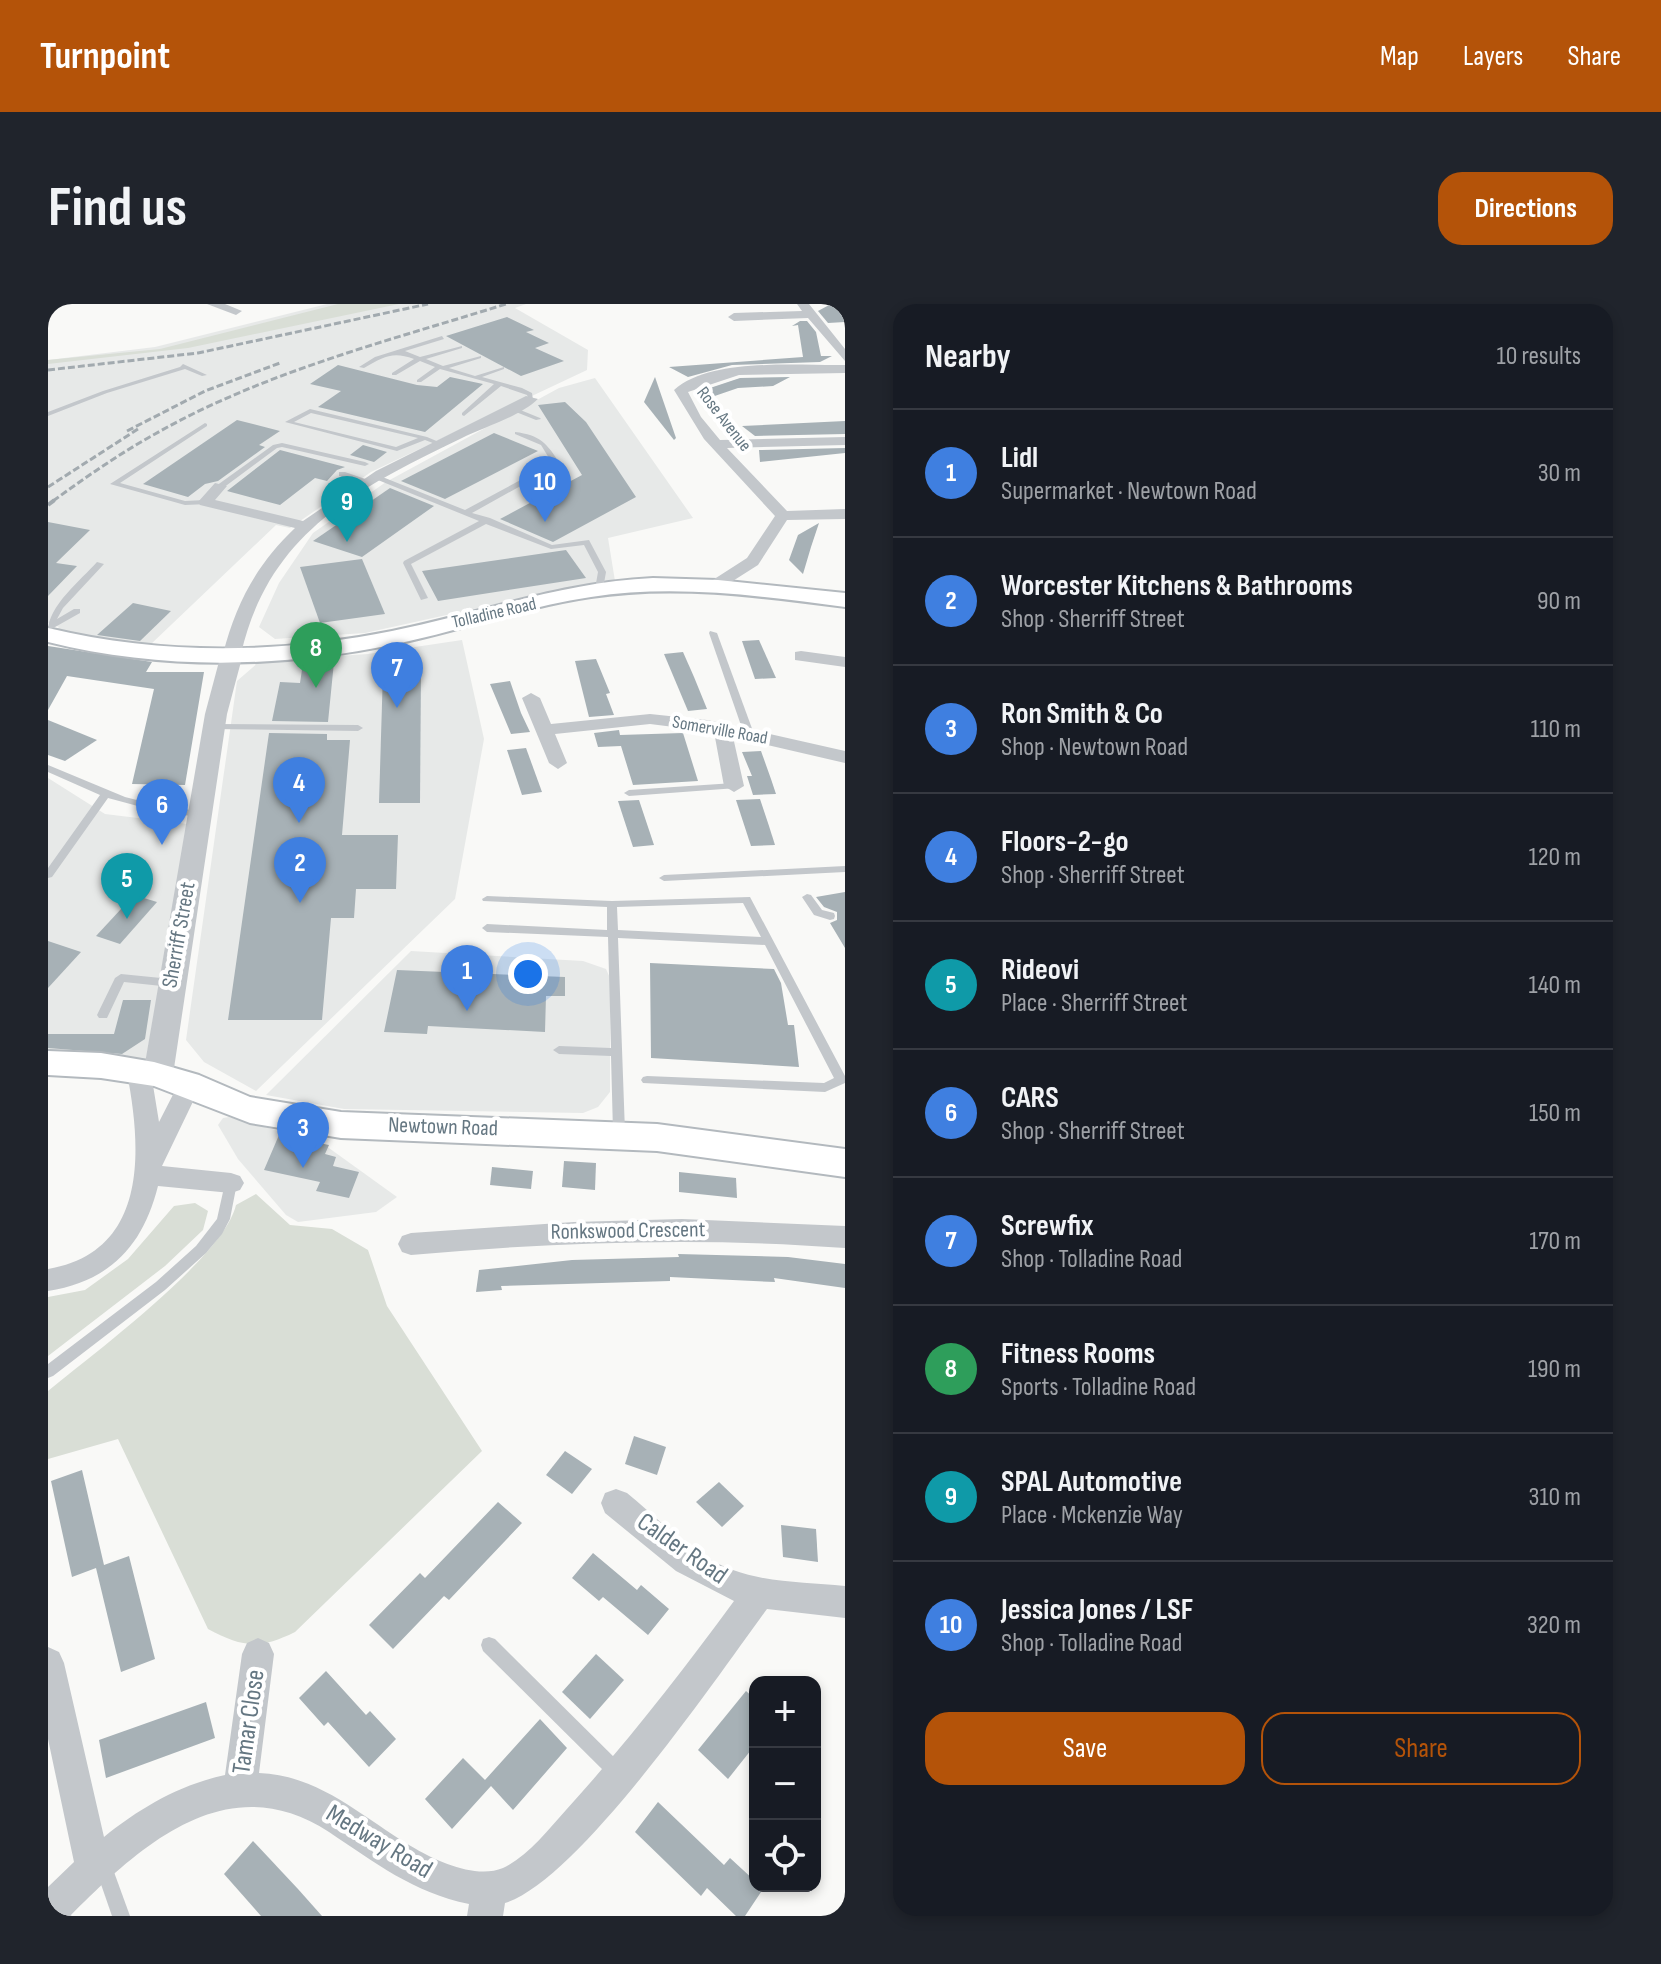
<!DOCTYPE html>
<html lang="en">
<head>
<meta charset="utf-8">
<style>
	body { margin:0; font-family:"Sofia Sans Condensed",sans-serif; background:#20242c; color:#f1f3f6 }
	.controls { position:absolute; right:24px; bottom:24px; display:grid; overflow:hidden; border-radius:16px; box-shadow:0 4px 12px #0003 }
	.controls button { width:72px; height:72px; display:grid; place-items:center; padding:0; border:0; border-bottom:2px solid #363941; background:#171b24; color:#f1f3f6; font:40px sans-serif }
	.you { position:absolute; left:480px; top:670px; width:28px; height:28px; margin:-20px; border:6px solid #fff; border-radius:50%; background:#1a73e8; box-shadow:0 0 0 12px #1a73e833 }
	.badge { display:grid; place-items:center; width:52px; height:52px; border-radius:50%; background:#b45309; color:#fff; font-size:26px; font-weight:700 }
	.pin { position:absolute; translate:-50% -66px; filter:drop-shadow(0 2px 4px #0008) }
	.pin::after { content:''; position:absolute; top:42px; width:28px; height:24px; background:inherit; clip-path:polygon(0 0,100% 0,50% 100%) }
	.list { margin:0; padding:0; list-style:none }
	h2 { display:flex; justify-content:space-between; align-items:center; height:104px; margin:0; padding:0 32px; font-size:34px }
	h2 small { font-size:26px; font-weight:400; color:#9ea1a6 }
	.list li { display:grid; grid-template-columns:52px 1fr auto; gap:24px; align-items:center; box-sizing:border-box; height:128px; padding:0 32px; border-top:2px solid #363941 }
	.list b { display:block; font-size:30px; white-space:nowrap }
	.list p { margin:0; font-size:26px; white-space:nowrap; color:#9ea1a6 }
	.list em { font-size:26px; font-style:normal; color:#9ea1a6 }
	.actions { display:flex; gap:16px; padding:24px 32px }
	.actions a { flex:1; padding:18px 0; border:2px solid #b45309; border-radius:24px; text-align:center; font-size:28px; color:#b45309 }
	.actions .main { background:#b45309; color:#fff }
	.icon { flex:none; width:44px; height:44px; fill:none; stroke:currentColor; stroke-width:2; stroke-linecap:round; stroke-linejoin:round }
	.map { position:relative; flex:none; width:797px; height:1612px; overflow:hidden; border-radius:24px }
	header { display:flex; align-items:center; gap:48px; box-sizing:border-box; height:112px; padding:0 40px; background:#b45309; color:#fff }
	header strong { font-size:38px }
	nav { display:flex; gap:44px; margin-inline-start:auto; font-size:28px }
	.intro { display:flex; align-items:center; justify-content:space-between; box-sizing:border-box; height:192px; padding:0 48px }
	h1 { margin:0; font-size:56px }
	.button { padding:20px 36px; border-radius:24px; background:#b45309; color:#fff; font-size:28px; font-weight:700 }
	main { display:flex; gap:48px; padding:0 48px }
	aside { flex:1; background:#171b24; border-radius:24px; box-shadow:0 4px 12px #0003 }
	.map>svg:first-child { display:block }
	.built { fill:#e7e9e8 }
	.green { fill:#d9ded6 }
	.building { fill:#a7b1b6 }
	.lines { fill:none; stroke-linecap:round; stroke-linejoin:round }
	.secondary-casing { stroke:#b3b9be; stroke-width:4 }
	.service { fill:#c3c7cb; fill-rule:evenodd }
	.minor { fill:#c3c7cb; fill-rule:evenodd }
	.tertiary { fill:#c3c7cb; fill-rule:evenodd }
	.secondary { fill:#fff; fill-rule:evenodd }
	.rail-far1 { stroke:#a2aaaf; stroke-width:3; stroke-dasharray:7 3; stroke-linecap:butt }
	.rail { stroke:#a2aaaf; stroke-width:4; stroke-dasharray:8 4; stroke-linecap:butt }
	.labels { text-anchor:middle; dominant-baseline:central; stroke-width:8; stroke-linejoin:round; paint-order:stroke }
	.far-street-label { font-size:18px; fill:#657782; stroke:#fff }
	.street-label { font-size:22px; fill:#657782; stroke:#fff }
	.near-street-label { font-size:26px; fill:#657782; stroke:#fff }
</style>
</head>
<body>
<header>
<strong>Turnpoint</strong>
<nav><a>Map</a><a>Layers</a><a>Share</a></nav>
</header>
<div class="intro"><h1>Find us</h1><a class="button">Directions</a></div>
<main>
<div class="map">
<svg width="797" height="1612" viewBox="0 0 797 1612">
	<rect width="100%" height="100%" fill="#f9f9f7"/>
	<g class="built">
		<path d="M279 0H478L467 4 540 46 539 66 323 168 242 224 228 221 102 341 8 326 11 323 0 319V56L107 43Z"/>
		<path d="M547 74 645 214 560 234 567 277 534 281 317 329 227 335 211 323 231 279 265 229 338 178 511 84Z"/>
		<path d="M414 336 436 435 407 595 208 787 156 758 138 736 189 377 212 357 320 350Z"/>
		<path d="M0 474 57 510 139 520 98 756 0 755Z"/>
		<path d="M363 647 535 657 558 665 562 674V788L550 803 535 809 296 805 218 791Z"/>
		<path d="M181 813 274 839 349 893 328 908 250 918 238 911 190 855 170 821 175 814Z"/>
	</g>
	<g class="green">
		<path d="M290 0H351L140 44 0 60V56L112 45Z"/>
		<path d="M208 890 242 921 284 925 320 946 339 1002 434 1147 247 1328C211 1346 194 1343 160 1325L70 1135 0 1155V1087C45 1050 176 953 188 901Z"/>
		<path d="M147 899 160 907 155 926 117 962 0 1052V993L37 986 80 955 126 902Z"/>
	</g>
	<g class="building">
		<path d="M783 0H797V18L780 19 770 7Z"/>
		<path d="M459 13 486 26 478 28 501 39 487 44 516 57 473 72 398 32Z"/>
		<path d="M752 17H759L768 28 773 52H784L772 58 684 61 640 73 621 63 755 53 750 21 744 22Z"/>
		<path d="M290 61 369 81 389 83 402 73 435 80 377 128 270 103 293 87 262 80Z"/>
		<path d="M607 73 628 134 626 136 596 98Z"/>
		<path d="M742 73 725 82 690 84 655 96 656 86 692 74Z"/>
		<path d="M517 98 538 118 588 193 505 238 452 215 534 171 490 101Z"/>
		<path d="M189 116 232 127 211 141 217 143 170 177 157 180 140 193 95 180Z"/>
		<path d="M797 117V130L707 132 694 122Z"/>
		<path d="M446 129 490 147 397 195 353 177Z"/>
		<path d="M315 141 339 148 326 158 302 151Z"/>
		<path d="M797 144V149L712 158 711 146Z"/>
		<path d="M232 146 297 163 289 166 279 177 267 174 232 201 179 187Z"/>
		<path d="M342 184 386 202 314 253 265 237Z"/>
		<path d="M0 218 42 226 8 259 29 262 0 292Z"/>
		<path d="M771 219 763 243 755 270 741 256 750 231Z"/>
		<path d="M518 246 538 274 390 297 374 267Z"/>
		<path d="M314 255 337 310 272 319 252 263Z"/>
		<path d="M85 299 123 307 92 337 49 331Z"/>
		<path d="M711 336 728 374 707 375 694 337Z"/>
		<path d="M0 342 104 358 98 368H156L137 481 84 480 106 385 19 372 0 406Z"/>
		<path d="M635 348 646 373 659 405 640 407 616 350Z"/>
		<path d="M548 355 562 389 558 390 566 411 541 413 527 357Z"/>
		<path d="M286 358 280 418 224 417 232 378 252 379 255 359Z"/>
		<path d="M335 367H373L372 499H331Z"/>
		<path d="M462 377 473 409 482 428 463 430 442 380Z"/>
		<path d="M0 416 49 436 17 457 0 451Z"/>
		<path d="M571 426 572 431 635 429 650 477 585 481 573 442 550 443 546 429Z"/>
		<path d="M221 429 279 430V436H302L294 531H350L348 585H308L306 614H283L274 716H180Z"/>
		<path d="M478 444 494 488 474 491 459 446Z"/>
		<path d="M713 447 723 475 728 490 705 491 699 472H704L694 448Z"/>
		<path d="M712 495 721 522 727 541 703 542 688 496Z"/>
		<path d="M591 496 606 541 585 543 570 497Z"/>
		<path d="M797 588V644L782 619 789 616V608L776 603 768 593Z"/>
		<path d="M86 591 109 598 72 640 48 632Z"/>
		<path d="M0 637 33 648 0 684Z"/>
		<path d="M602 659 726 665 733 679 740 721H746L751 763 603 754Z"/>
		<path d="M349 666 517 673V692H498L497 728 380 722 379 730 336 728Z"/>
		<path d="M75 696H103L97 735 74 750 0 744V730H66Z"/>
		<path d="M231 831 281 841 277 850 288 853 285 862 311 868 301 894 268 887 272 878 216 866Z"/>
		<path d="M516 857 548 859 547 886 514 883Z"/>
		<path d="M444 863 485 867 483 885 442 881Z"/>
		<path d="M631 868 688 874 689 894 631 888Z"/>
		<path d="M630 950 740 953 797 960V984L726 974 727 978 622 973V977L453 982 454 986 428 988 431 966 524 956 631 953Z"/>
		<path d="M586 1132 618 1143 609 1171 577 1160Z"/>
		<path d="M517 1147 544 1165 524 1190 498 1171Z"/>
		<path d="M34 1166 56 1261 81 1252 107 1355 73 1368 48 1264 24 1273 3 1177Z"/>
		<path d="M671 1178 696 1202 674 1223 648 1198Z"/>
		<path d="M450 1198 474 1219 401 1296 396 1292 345 1345 321 1321 372 1269 377 1274Z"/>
		<path d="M733 1221 768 1225 770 1258 735 1253Z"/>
		<path d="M545 1249 589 1286 593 1281 621 1305 600 1331 555 1293 551 1297 524 1274Z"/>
		<path d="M548 1350 576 1376 542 1415 514 1388Z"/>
		<path d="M278 1367 318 1411 322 1407 348 1435 321 1463 280 1418 276 1422 251 1394Z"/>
		<path d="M698 1387 707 1395V1441L680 1475 650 1446Z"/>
		<path d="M158 1398 167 1434 58 1474 51 1436Z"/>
		<path d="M492 1415 519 1444 465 1506 443 1482 404 1525 377 1495 415 1454 437 1476Z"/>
		<path d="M610 1498 676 1561 682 1554 707 1577V1582L715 1585 697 1612H688L659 1584 653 1592 587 1528Z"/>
		<path d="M205 1537 250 1585 274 1612H213L176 1570Z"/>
	</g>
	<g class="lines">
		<defs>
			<g id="secondary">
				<path d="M605 274 670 276 797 289V303C713 292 627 280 543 293 475 303 410 328 343 341 230 364 112 366 0 338V324C112 351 230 350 344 327 432 309 515 278 605 274Z"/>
				<path d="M0 747 53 749 106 758 151 771 202 793 293 808 609 820 797 845V873L609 847 293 834 202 819 106 782 53 774 0 771Z"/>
			</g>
		</defs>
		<use href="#secondary" class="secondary-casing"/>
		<g class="service">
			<path d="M394 32 396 35 357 47 372 53 414 42V44L378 55 395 62 433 52V54L401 64 427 72 456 63V65L434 73 474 84 484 89 485 96H481L479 91 453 82 416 112 414 111V109L446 80 392 65 373 78H369V76L387 63 372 57 348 71H344V69L366 55C344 47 336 53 316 64L311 63 327 53Z"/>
			<path d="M135 60 159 71 154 72 137 65 59 89 0 112V108L55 87 132 63Z"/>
			<path d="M465 103 492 114 493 115 488 116 463 106 462 105Z"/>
			<path d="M262 105 379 133 398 141 395 143 377 136 349 147 237 118ZM263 109 370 134 348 143 246 118Z"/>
			<path d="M157 119 159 120V122L72 179 137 197 157 196 161 198 160 200 137 201 62 180Z"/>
			<path d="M467 128C492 131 499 139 512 160L424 209 442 214 504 241 541 236 558 268 555 285 551 287 547 285 550 268 536 241 503 245 438 220 363 260 380 294 373 296 355 259 356 257 431 217 325 174 332 172 417 206 504 159 493 141 467 130Z"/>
			<path d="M234 139 317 158 321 160 317 162 234 143 229 144 175 184 168 182 225 141Z"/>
			<path d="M291 168H297L326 178 322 180 291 172Z"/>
			<path d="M49 258 56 260 15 304 9 315 26 305H32V309L0 327C0 302 33 276 49 258Z"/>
			<path d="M662 327 669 329 706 430 704 432H698L696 430 661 329Z"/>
			<path d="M166 420 310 421 315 424 310 427 163 425 161 423Z"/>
			<path d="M0 461 77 493 112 502 151 507 156 510 151 513 112 508 60 494 4 573 0 574V564L52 491 0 468Z"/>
			<path d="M686 479 689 480V484L581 492 576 489 581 486Z"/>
			<path d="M797 562V568L616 577 611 574 616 571Z"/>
			<path d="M759 590 763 591 774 606 786 609 787 612 786 615 782 616 766 611 754 593Z"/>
			<path d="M439 592 564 597 702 593 797 772V779L777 788 595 779 593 776 595 773 599 772 776 779 786 774 717 641 570 634 577 828 575 831H567L565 828 563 752 511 750 505 746 511 742 563 744 560 633 439 628 434 624 439 620 559 626V603L435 597 434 595ZM695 599 713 633 570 626 569 603Z"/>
			<path d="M73 670 123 675 129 679 123 683 76 678 59 714H51L49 711 67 674Z"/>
			<path d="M183 874 187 875 189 879 182 915 174 930 158 949 117 986 5 1072 0 1074V1060L108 978 148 942 169 915 177 879 179 875Z"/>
			<path d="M441 1333 447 1335 577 1464 580 1470 577 1476 571 1479 565 1476 435 1347 433 1341 435 1335Z"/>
			<path d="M56 1554 62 1557 82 1612H64L47 1563 50 1557Z"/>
		</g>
		<g class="minor">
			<path d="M159 0H177L194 7 188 11Z"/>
			<path d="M749 0H761L797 45V57L760 14 686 17 680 13 686 9 754 7Z"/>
			<path d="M797 61V69L691 71 640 88 653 113 672 136 797 133V141L679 144 739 207 797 205V215L739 216 710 261 669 287H657V281L699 254 727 212 656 135 626 86C663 53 750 62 797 61Z"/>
			<path d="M478 92 490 95C471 113 438 122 414 134 309 185 221 228 193 350L190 354H178L175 350C188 299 209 260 247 224L152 201 150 198 167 179 179 182 167 196 255 217 328 167Z"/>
			<path d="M753 347 797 353V363L747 356V348Z"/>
			<path d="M483 389 492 394 503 420 602 410 659 416 797 447V459L685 433 696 482 686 488 676 482 666 428 602 420 507 430 519 459 510 465 501 459 474 394Z"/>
			<path d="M91 760 99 763 103 769 111 818 133 775H149L153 781 114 862 183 869 192 872 196 879 192 886 183 889 110 882C95 942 62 977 0 987V965C100 948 94 847 79 769L83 763Z"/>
			<path d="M634 915 797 922V944C652 933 508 938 363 951L354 948 350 940 354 932 363 929 526 918Z"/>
			<path d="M568 1185 579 1189C611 1215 645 1252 685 1266 720 1279 760 1278 797 1282V1314L719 1305C670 1372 530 1577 457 1599L455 1612H419L421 1600C366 1589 326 1558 281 1528 179 1461 92 1542 22 1612H0V1583L26 1558 0 1435V1343L11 1348 16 1359 56 1533C92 1504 131 1481 177 1471L194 1350 199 1339 210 1334 221 1339 226 1350 211 1469C273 1471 317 1516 368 1545 390 1558 429 1575 455 1564 479 1553 500 1526 518 1506 578 1440 633 1369 686 1297L628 1267 557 1209 553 1199 557 1189Z"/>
		</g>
		<path class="tertiary" d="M184 344 195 350 179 410 125 771 120 779 110 782 100 779 95 771 157 410 173 350Z"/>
		<use href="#secondary" class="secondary"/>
		<g class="rail-far1">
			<path d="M0 66 150 49 380 0"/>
			<path d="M79 127 157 87 232 59"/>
			<path d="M0 183 90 125"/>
			<path d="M5 197C38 173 71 150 107 130 216 68 340 37 458 0"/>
		</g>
		<path class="rail" d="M0 201 8 195"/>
	</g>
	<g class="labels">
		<g class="far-street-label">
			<text transform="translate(676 115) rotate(52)">Rose Avenue</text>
			<text transform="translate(446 309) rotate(-13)">Tolladine Road</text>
			<text transform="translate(672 426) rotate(10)">Somerville Road</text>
		</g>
		<g class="street-label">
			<text transform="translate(131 631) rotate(-80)">Sherriff Street</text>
			<text transform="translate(395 823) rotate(2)">Newtown Road</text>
			<text transform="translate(580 927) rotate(-1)">Ronkswood Crescent</text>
		</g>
		<g class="near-street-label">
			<text transform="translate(634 1245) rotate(35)">Calder Road</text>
			<text transform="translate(201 1418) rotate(-82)">Tamar Close</text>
			<text transform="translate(331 1538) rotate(31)">Medway Road</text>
		</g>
	</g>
</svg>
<div class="controls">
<button>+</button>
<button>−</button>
<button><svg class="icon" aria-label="locate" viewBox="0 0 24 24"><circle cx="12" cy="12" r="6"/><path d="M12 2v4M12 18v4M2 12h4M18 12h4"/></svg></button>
</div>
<div class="you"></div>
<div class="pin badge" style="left:419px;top:707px;background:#3f7fe0">1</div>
<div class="pin badge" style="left:252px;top:599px;background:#3f7fe0">2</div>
<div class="pin badge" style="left:255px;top:864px;background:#3f7fe0">3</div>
<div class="pin badge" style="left:251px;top:519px;background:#3f7fe0">4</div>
<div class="pin badge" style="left:79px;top:615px;background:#0f9aa8">5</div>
<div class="pin badge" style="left:114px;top:541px;background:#3f7fe0">6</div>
<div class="pin badge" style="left:349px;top:404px;background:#3f7fe0">7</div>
<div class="pin badge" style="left:268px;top:384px;background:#2e9e5b">8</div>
<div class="pin badge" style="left:299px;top:238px;background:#0f9aa8">9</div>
<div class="pin badge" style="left:497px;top:218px;background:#3f7fe0">10</div>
</div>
<aside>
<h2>Nearby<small>10 results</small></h2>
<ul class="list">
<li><span class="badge" style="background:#3f7fe0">1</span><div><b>Lidl</b><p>Supermarket · Newtown Road</p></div><em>30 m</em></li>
<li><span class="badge" style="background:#3f7fe0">2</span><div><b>Worcester Kitchens &amp; Bathrooms</b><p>Shop · Sherriff Street</p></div><em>90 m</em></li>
<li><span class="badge" style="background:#3f7fe0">3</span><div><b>Ron Smith &amp; Co</b><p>Shop · Newtown Road</p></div><em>110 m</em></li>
<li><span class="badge" style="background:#3f7fe0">4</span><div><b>Floors-2-go</b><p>Shop · Sherriff Street</p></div><em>120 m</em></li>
<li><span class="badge" style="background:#0f9aa8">5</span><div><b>Rideovi</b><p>Place · Sherriff Street</p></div><em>140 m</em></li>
<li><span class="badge" style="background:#3f7fe0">6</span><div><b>CARS</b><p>Shop · Sherriff Street</p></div><em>150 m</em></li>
<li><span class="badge" style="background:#3f7fe0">7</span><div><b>Screwfix</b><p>Shop · Tolladine Road</p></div><em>170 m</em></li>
<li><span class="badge" style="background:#2e9e5b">8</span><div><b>Fitness Rooms</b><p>Sports · Tolladine Road</p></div><em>190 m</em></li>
<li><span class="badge" style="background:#0f9aa8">9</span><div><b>SPAL Automotive</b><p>Place · Mckenzie Way</p></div><em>310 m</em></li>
<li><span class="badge" style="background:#3f7fe0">10</span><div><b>Jessica Jones / LSF</b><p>Shop · Tolladine Road</p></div><em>320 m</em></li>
</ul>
<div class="actions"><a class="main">Save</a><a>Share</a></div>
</aside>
</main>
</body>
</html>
